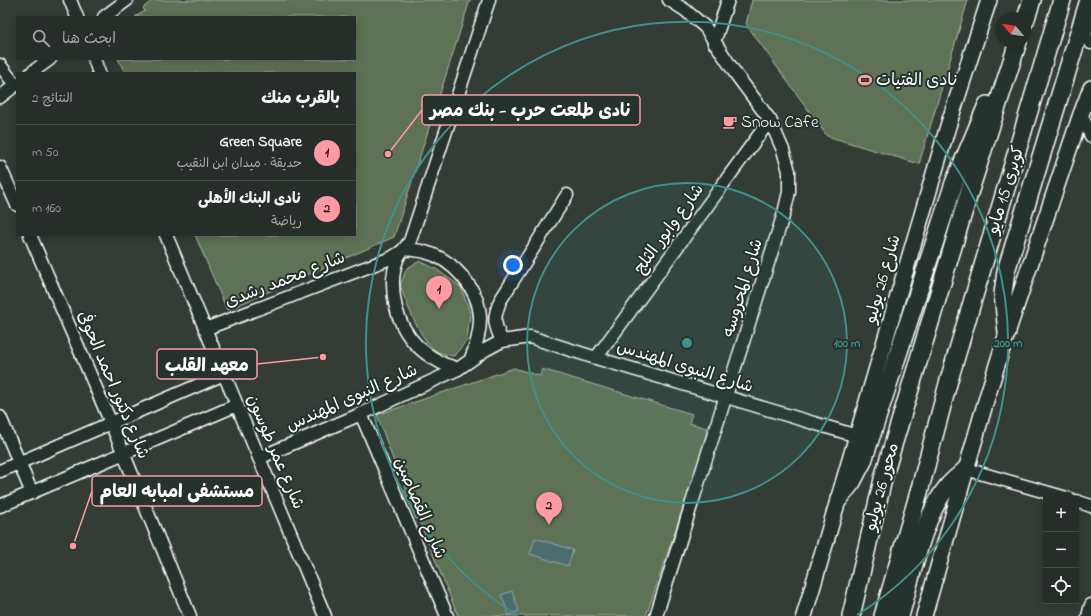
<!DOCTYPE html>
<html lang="ar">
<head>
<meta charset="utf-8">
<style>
	body { margin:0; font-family:"Indie Flower","Playpen Sans Arabic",sans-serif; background:#2f3530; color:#f1f3f6; direction:rtl }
	.controls { position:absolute; right:12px; bottom:12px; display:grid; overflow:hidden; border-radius:0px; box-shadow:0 2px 10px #0003 }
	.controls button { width:36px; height:36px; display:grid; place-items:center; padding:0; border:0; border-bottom:1px solid #434945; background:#272d28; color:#f1f3f6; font:20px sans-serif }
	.compass { position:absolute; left:995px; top:12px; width:36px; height:36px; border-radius:50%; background:#272d28; box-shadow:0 2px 10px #0003; rotate:299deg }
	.you { position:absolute; left:513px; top:265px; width:14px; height:14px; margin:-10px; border:3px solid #fff; border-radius:50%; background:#1a73e8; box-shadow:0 0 0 6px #1a73e833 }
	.badge { display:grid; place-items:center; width:26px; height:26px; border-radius:50%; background:#ff9aa2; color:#111; font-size:13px; font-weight:700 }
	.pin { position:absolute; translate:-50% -33px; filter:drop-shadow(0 1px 2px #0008) }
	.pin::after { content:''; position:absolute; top:21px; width:14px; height:12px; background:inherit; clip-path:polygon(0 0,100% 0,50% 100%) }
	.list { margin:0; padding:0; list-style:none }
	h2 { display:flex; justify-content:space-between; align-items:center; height:52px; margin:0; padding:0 16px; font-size:17px }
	h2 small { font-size:13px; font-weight:400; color:#a4a8a8 }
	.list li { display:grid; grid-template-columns:26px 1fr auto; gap:12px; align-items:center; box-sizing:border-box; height:56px; padding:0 16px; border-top:1px solid #434945 }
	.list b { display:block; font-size:15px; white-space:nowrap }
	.list p { margin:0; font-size:13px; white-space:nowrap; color:#a4a8a8 }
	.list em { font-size:13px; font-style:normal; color:#a4a8a8 }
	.icon { flex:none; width:22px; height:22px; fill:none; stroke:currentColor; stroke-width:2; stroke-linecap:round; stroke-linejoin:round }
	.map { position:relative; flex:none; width:1091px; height:616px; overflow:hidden; direction:ltr }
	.search { position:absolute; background:#272d28; box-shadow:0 2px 10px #0003; left:16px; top:16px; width:340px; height:44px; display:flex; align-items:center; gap:10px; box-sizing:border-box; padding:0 14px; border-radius:0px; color:#a4a8a8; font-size:15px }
	.panel { position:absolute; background:#272d28; box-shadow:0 2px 10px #0003; left:16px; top:72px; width:340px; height:164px; border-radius:0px; direction:rtl }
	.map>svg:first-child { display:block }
	.green { fill:#5f7255; stroke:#afb8aa }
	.water { fill:#4b6d72; stroke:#93a7aa }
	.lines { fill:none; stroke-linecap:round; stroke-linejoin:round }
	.minor-casing { stroke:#fff; stroke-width:15 }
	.major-casing { stroke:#fff; stroke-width:18 }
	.highway-casing { stroke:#fff; stroke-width:20 }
	.minor { stroke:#26332d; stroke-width:12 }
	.major { stroke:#26332d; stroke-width:15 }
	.highway { stroke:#26332d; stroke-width:17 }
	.ring { fill:none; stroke:#3f918b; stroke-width:2 }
	.labels { text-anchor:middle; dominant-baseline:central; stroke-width:4; stroke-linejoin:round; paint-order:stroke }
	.poi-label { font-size:17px; fill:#fff; stroke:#26332d; text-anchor:start }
	.street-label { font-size:17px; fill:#fff; stroke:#26332d }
	.centre { fill:#3f918b; stroke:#26332d; stroke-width:2 }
	.ring-label { font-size:12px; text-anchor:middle; font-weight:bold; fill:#3f918b; stroke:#26332d; stroke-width:4; stroke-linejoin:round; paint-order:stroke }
	.leader { fill:none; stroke:#ff9aa2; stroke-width:1.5 }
	.callout-dot { fill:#ff9aa2; stroke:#26332d; stroke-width:1.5 }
	.callout { fill:#26332d; stroke:#ff9aa2; stroke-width:1.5 }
	.callout-label { font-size:18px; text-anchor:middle; font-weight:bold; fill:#fff }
</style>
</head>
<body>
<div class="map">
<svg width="1091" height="616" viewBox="0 0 1091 616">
	<rect width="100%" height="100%" fill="#343c36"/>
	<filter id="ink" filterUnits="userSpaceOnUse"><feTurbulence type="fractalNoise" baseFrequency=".025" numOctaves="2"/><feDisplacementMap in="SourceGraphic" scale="8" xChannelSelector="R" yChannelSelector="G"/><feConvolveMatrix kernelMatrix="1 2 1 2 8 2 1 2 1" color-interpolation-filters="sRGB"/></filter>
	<g filter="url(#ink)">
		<g class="green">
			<path d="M153 0H470L394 237 227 310 195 235H355V73H125L118 59H355V17H135L145 11 143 8Z"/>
			<path d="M752 0H968L919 164 827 136 746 24Z"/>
			<path d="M420 261 436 269 461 287 470 313 467 340 454 356C449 355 443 354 438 352 421 343 406 303 400 285L407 268Z"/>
			<path d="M514 368 540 376 542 369 692 414 689 423 710 429 646 616H458L418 518 416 519 404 490 406 488 401 476H399L377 415Z"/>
		</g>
		<g class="water">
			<path d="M535 538 573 550 568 566 530 554Z"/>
			<path d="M512 591 519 611 509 615 501 595Z"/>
		</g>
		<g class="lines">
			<defs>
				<g id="minor">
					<path d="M70 0 77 17"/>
					<path d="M104 17 127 0"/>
					<path d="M1088 24 1085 36 1091 43"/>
					<path d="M714 43 728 0"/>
					<path d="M94 59 99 73"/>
					<path d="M0 65 15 85"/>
					<path d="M31 73 50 59"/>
					<path d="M0 97 17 84"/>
					<path d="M1081 114 1091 136"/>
					<path d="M0 167 17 205"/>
					<path d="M30 235 111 423 190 616"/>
					<path d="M166 235 325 616"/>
					<path d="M404 249 410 241 489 0"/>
					<path d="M205 329 391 258 399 253"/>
					<path d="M502 341C494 324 493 319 500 301L567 195"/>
					<path d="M596 358 770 120"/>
					<path d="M470 361C476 347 480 335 480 319 480 290 453 259 425 252 419 250 411 250 404 249 396 256 394 269 393 279 392 314 406 344 438 361 444 365 451 366 458 369L485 350 502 341 530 337 596 358 857 436"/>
					<path d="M361 414 447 616"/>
					<path d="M0 417 32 493"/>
					<path d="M259 458 361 414 458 369"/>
					<path d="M966 469 1070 499"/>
					<path d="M0 471 224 374"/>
					<path d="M1076 501 1091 506"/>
					<path d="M0 506 237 405"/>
					<path d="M656 616 784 213 789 192V171L783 150 770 120 735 73 705 27 685 10 669 0"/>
					<path d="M1088 616 1091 605"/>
				</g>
				<g id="major">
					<path d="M804 616 948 126 989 0"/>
					<path d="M924 616 987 397 1007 333 1081 114 1091 88"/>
				</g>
				<g id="highway">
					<path d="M1025 21 1032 0"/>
					<path d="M1007 333 1003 294 1006 271 1089 0"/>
					<path d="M839 499 852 482 863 461 954 183 987 105"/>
					<path d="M851 616 884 475 970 190 1018 42"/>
					<path d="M883 616 919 492 949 380 1062 0"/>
					<path d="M900 616C911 578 923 516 948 486 953 480 960 475 966 469"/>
				</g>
			</defs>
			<use href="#minor" class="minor-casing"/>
			<use href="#major" class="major-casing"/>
			<use href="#highway" class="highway-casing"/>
			<use href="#minor" class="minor"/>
			<use href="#major" class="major"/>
			<use href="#highway" class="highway"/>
		</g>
	</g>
	<circle cx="687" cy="343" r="160" fill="#3f918b" fill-opacity=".12"/>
	<g class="ring">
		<circle cx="687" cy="343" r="160"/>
		<path d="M517 615A321 321 0 1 1 857 615"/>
	</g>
	<defs>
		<symbol id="stadium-bare" viewBox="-9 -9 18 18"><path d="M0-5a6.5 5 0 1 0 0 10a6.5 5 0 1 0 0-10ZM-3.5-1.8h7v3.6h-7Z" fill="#ff9aa2" stroke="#26332d" stroke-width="2.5" paint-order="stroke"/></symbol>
		<symbol id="cafe-bare" viewBox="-9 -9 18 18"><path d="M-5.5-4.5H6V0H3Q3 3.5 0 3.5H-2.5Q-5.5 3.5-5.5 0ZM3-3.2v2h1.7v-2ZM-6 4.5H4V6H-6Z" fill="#ff9aa2" stroke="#26332d" stroke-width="2.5" paint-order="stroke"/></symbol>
	</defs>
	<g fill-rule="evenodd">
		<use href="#stadium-bare" x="855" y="70" width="20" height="20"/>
		<use href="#cafe-bare" x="720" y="112" width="20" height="20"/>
	</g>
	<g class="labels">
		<g class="poi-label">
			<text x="876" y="80">نادى الفتيات</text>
			<text x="741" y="122">Snow Cafe</text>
		</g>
		<g class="street-label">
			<text transform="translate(1006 190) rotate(-73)">كوبرى 15 مايو</text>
			<text transform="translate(669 229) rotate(-54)">شارع وابور الثلج</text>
			<text transform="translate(883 279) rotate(-74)">شارع 26 يوليو</text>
			<text transform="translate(285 280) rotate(-21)">شارع محمد رشدى</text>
			<text transform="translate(743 288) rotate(-73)">شارع المحروسه</text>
			<text transform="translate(685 367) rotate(17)">شارع النبوى المهندس</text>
			<text transform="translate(113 385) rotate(67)">شارع دكتور احمد الحوفى</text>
			<text transform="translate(352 398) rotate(-24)">شارع النبوى المهندس</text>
			<text transform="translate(275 452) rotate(67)">شارع عمر طوسون</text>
			<text transform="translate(882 487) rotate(-75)">محور 26 يوليو</text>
			<text transform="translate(420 508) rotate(67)">شارع القصاصين</text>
		</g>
	</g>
	<circle cx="687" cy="343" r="6" class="centre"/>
	<g class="ring-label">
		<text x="847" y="347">100 m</text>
		<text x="1008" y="347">200 m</text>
	</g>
	<path class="leader" d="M388 154L422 110M323 357L257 364M73 546L92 491"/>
	<g class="callout-dot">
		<circle cx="388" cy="154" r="4"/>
		<circle cx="323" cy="357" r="4"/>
		<circle cx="73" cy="546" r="4"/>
	</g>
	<g class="callout">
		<rect x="422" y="95" width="218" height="30" rx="4"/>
		<rect x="157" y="349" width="100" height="30" rx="4"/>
		<rect x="92" y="476" width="170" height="30" rx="4"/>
	</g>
	<g class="callout-label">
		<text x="531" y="116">نادى طلعت حرب - بنك مصر</text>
		<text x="207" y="371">معهد القلب</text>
		<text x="177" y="497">مستشفى امبابه العام</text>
	</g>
</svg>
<div class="controls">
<button>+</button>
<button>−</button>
<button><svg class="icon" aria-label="locate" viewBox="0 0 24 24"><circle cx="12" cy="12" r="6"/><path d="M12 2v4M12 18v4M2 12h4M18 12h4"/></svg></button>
</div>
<svg class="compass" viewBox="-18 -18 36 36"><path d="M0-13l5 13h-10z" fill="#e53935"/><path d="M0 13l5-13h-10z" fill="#a4a8a8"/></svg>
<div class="you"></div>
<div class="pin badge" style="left:439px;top:309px">1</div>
<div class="pin badge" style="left:549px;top:525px">2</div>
<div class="search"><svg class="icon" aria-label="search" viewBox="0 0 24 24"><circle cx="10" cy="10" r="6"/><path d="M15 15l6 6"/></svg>ابحث هنا</div>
<section class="panel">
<h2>بالقرب منك<small>النتائج: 2</small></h2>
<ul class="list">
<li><span class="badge">1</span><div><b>Green Square</b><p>حديقة · ميدان ابن النقيب</p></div><em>50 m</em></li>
<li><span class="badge">2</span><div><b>نادى البنك الأهلى</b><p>رياضة</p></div><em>160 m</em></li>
</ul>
</section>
</div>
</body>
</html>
